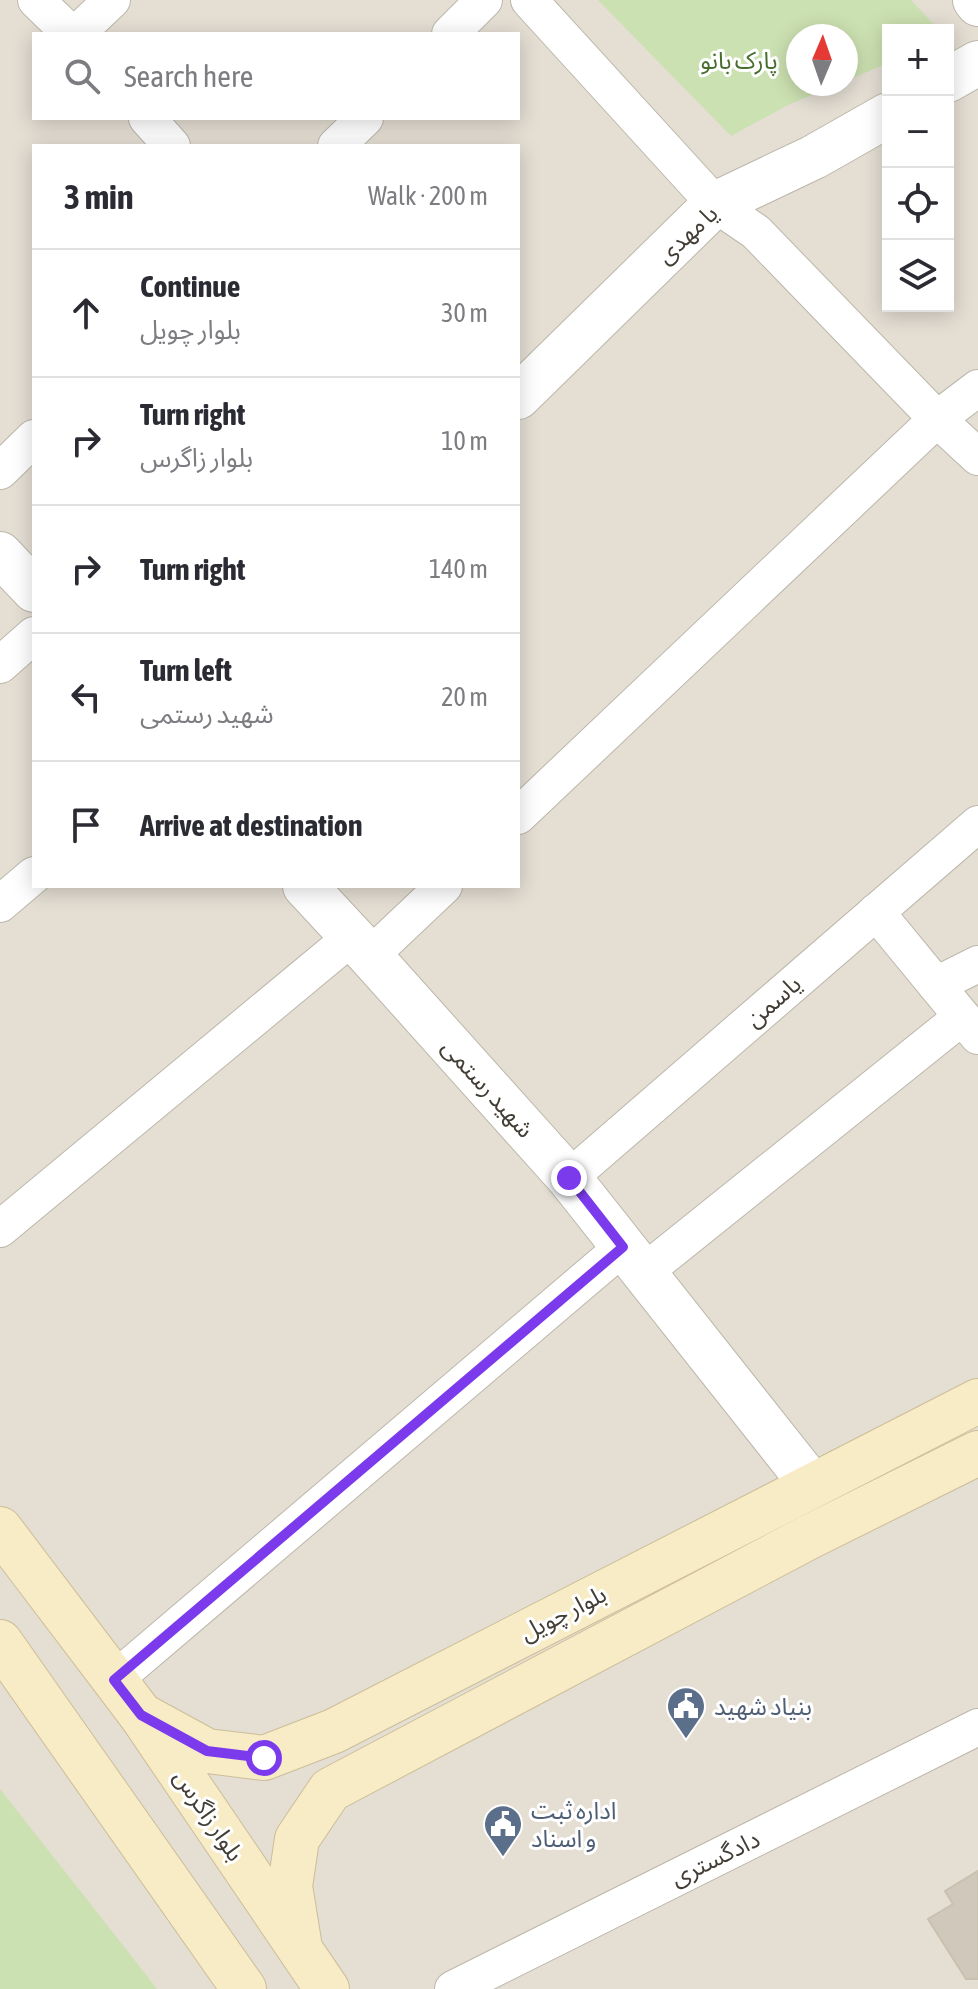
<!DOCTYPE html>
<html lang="en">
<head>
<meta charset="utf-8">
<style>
	body { margin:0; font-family:"Asap Condensed","Noto Sans Arabic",sans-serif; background:#f7f7f7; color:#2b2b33 }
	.controls { position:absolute; right:24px; top:24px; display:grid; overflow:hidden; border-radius:0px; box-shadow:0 4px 20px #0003 }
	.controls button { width:72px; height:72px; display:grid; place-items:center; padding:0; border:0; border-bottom:2px solid #e1e1e2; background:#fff; color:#2b2b33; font:40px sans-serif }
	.compass { position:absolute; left:786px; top:24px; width:72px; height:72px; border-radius:50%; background:#fff; box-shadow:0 4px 20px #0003; rotate:2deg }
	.stop { position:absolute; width:24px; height:24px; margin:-18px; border:6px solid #7c3aed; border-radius:50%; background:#fff }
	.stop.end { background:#7c3aed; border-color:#fff; box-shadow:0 2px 8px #0008 }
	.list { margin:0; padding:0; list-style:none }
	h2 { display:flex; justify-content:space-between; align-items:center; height:104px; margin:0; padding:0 32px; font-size:34px }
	h2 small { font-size:26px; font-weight:400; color:#7c7c81 }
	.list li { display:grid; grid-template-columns:52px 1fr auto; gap:24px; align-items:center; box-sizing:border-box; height:128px; padding:0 32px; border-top:2px solid #e1e1e2 }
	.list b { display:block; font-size:30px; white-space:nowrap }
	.list p { margin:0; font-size:26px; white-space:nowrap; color:#7c7c81 }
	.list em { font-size:26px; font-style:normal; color:#7c7c81 }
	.icon { flex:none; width:44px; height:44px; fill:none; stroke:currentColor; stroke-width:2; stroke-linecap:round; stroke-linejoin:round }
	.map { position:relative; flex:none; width:978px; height:1989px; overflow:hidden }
	.search { position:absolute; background:#fff; box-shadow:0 4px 20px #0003; left:32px; top:32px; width:488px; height:88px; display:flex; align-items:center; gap:20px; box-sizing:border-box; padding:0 28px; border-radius:0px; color:#7c7c81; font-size:30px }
	.panel { position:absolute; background:#fff; box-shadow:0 4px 20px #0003; left:32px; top:144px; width:488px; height:744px; border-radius:0px }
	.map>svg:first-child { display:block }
	.residential { fill:#e4ded3; fill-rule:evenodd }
	.green { fill:#cce1b1 }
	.building { fill:#d0c8bb; stroke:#cac0af; stroke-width:2 }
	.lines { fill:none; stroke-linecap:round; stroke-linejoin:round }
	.minor-casing { stroke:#bdb7ab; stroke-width:38 }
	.tertiary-casing { stroke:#bdb7ab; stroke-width:46 }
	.secondary-casing { stroke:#ccbe98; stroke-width:46 }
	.minor { stroke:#fff; stroke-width:36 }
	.tertiary { stroke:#fff; stroke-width:44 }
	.secondary { stroke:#f8ecc6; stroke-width:44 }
	.route { stroke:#7c3aed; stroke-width:10 }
	.labels { text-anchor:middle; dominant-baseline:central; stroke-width:6; stroke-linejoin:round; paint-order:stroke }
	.park-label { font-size:24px; fill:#476d2f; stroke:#fff }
	.street-label { font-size:24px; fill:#423d35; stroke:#fff }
	.service-label { font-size:24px; fill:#4e5e75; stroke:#fff; text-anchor:start }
</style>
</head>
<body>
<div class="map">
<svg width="978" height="1989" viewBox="0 0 978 1989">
	<rect width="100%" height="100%" fill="#f0ede5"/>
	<path class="residential" d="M0 0H978V1989H0ZM888 30H948V306H888ZM34 34H518V118H34ZM798 36H846V84H798ZM34 146H518V886H34Z"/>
	<g class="green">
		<path d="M598 0H911L939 30H888V63L846 81V36H798V84H838L788 105 731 136Z"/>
		<path d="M0 1789 147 1976 157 1989H0Z"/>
	</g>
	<path class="building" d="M978 1871V1979H966L928 1919 953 1904 945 1891Z"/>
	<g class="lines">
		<defs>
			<g id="minor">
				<path d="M36 0 71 34"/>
				<path d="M529 0 715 204 756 232 937 419 978 457"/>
				<path d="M76 34 112 0"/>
				<path d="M450 34 484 0"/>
				<path d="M147 118 172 146"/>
				<path d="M336 146 365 118"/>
				<path d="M0 471 34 438"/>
				<path d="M0 665 34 635"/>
				<path d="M518 816 937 419 978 388"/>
				<path d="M0 904 34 875"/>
				<path d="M876 912 978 1036"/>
				<path d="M370 956 444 886"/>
				<path d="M936 985 978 964"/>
				<path d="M569 1178 978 824"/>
				<path d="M0 1229 352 937"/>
				<path d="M643 1273 962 1017"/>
				<path d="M114 1680 623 1247"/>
				<path d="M453 1989 978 1727"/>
			</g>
			<g id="tertiary">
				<path d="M975 0 978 4"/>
				<path d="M948 80 978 63"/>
				<path d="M518 397 715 204 814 157 888 115"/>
				<path d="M0 554 34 590"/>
				<path d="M305 886 370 956 569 1178 812 1485"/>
			</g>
			<g id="secondary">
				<path d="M0 1529 141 1715 327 1989"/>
				<path d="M0 1642 244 1989"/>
				<path d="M141 1715 207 1751 264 1758 334 1731 978 1401"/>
				<path d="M300 1948 290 1886 297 1839 330 1790 809 1537 978 1453"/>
			</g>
		</defs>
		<use href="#minor" class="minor-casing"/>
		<use href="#tertiary" class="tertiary-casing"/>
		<use href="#secondary" class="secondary-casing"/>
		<use href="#minor" class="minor"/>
		<use href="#tertiary" class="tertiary"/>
		<use href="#secondary" class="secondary"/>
	</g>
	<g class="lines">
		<path class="route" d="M264 1758 207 1751 141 1715 114 1680 623 1247 569 1178"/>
	</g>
	<defs>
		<symbol id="civic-pin" viewBox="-11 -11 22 30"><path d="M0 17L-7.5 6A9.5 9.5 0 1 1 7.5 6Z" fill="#5c6f8a" stroke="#fff"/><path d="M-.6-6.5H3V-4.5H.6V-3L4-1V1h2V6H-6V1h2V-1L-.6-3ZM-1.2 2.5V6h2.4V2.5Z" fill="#fff"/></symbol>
	</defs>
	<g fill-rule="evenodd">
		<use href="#civic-pin" x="664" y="1684" width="44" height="60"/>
		<use href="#civic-pin" x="481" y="1802" width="44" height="60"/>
	</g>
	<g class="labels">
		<g class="park-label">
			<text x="739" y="60">پارک بانو</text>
		</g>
		<g class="street-label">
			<text transform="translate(687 234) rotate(-43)">یا مهدی</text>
			<text transform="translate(773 1001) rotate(-41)">یاسمن</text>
			<text transform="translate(488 1088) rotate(48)">شهید رستمی</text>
			<text transform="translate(563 1613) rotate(-27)">بلوار چویل</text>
			<text transform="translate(209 1815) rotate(56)">بلوار زاگرس</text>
			<text transform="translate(715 1858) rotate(-26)">دادگستری</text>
		</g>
		<g class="service-label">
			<text x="714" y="1706">بنیاد شهید</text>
			<text x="531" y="1810">اداره ثبت<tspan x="531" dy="28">و اسناد</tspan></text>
		</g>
	</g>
</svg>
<div class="controls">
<button>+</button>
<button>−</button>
<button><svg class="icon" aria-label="locate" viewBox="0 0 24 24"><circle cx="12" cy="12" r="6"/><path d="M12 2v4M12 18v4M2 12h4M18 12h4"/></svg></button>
<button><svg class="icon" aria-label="layers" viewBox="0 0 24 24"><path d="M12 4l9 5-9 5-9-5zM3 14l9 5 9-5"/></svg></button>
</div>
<svg class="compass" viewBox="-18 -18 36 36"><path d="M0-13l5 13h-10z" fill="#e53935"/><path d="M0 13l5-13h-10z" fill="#7c7c81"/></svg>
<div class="stop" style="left:264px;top:1758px"></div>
<div class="stop end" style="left:569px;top:1178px"></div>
<div class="search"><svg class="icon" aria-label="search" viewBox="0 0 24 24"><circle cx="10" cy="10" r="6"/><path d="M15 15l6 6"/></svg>Search here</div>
<section class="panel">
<h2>3 min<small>Walk · 200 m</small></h2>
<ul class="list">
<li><svg class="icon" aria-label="ahead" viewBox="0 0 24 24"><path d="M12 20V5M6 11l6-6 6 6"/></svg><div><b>Continue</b><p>بلوار چویل</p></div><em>30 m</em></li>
<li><svg class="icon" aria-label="right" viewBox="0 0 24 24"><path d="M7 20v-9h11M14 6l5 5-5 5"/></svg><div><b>Turn right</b><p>بلوار زاگرس</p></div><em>10 m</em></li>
<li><svg class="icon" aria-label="right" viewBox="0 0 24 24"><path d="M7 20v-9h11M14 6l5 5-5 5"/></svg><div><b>Turn right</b></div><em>140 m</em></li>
<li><svg class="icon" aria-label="left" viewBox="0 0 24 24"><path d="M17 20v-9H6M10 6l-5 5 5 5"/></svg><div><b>Turn left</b><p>شهید رستمی</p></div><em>20 m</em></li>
<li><svg class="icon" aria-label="arrive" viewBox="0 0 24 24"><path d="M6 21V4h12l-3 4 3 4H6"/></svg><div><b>Arrive at destination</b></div></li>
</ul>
</section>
</div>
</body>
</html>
